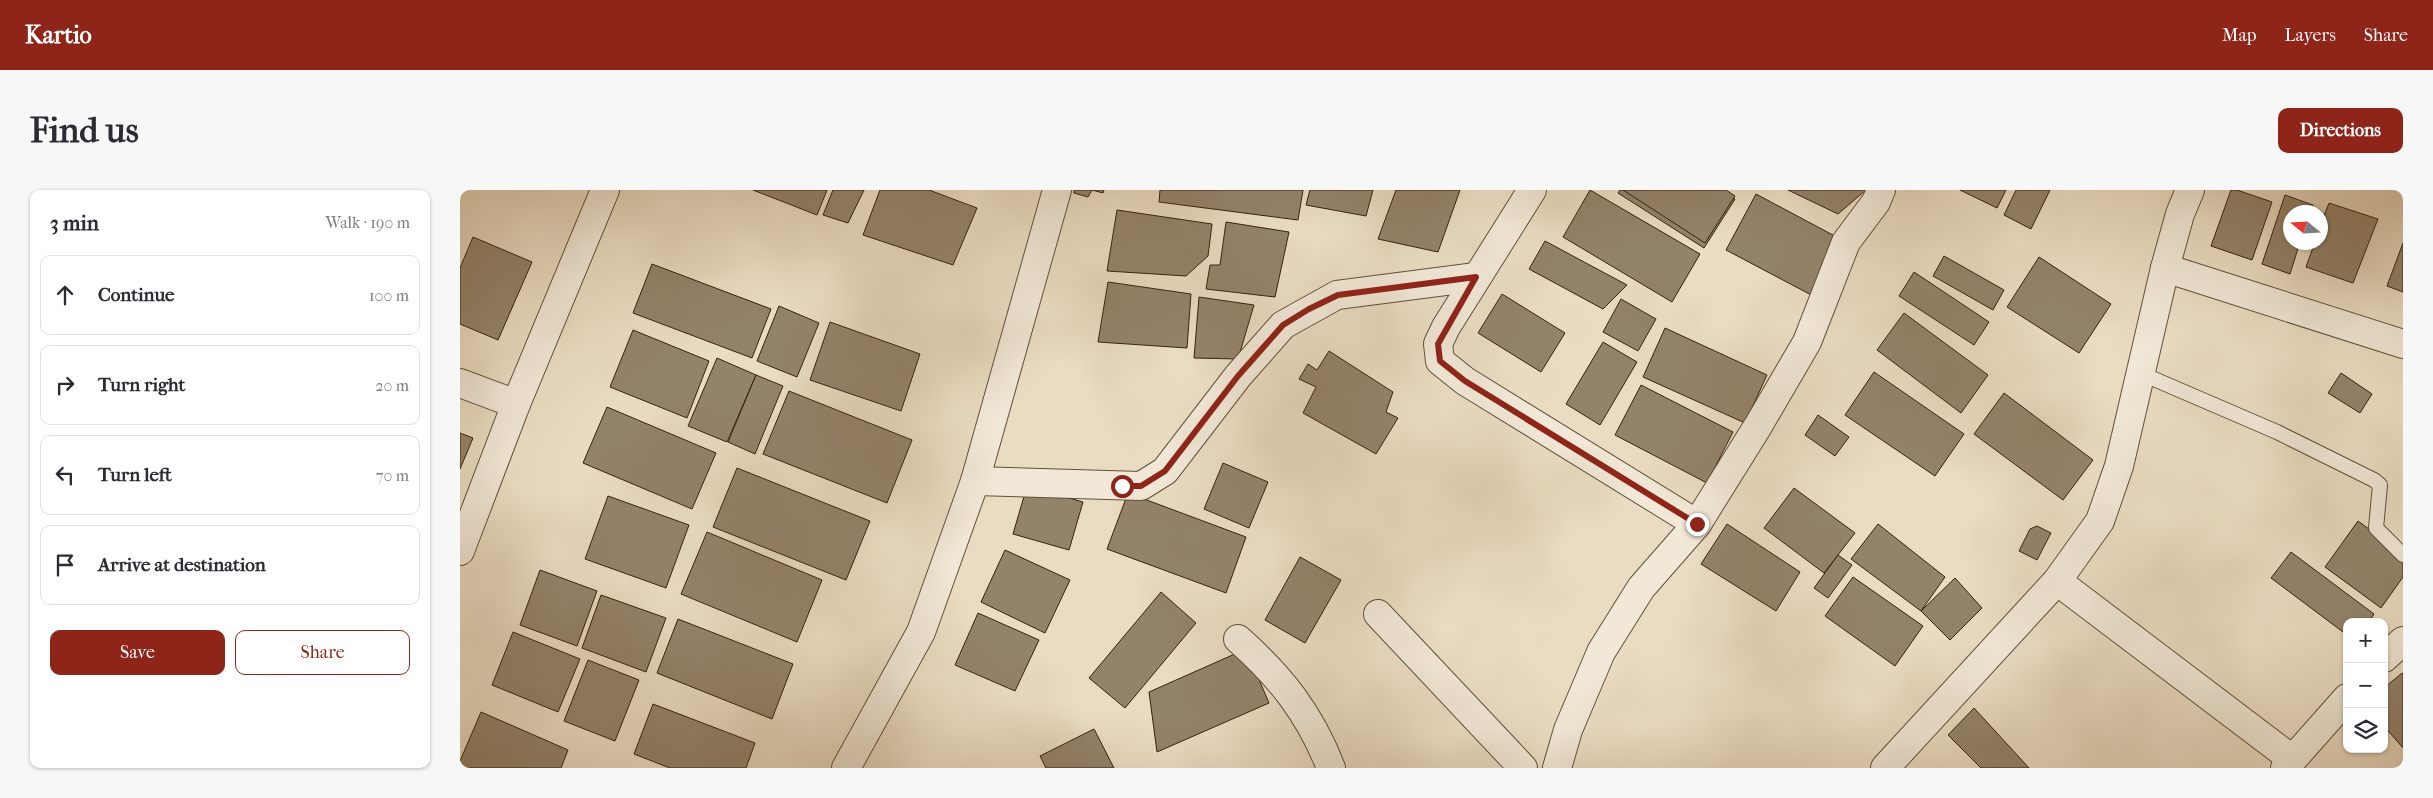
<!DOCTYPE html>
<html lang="en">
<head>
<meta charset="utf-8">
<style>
	body { margin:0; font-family:"IM FELL French Canon",serif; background:#f7f7f7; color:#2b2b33 }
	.controls { position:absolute; right:15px; bottom:15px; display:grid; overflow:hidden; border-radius:10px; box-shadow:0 1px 4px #0004 }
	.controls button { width:45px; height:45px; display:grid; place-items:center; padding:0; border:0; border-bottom:1px solid #e1e1e2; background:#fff; color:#2b2b33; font:25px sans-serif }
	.compass { position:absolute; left:1823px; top:15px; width:45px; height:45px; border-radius:50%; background:#fff; box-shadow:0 1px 4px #0004; rotate:288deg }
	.stop { position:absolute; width:15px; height:15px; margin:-11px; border:4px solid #8f2418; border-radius:50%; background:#fff }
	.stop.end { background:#8f2418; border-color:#fff; box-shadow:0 1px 5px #0008 }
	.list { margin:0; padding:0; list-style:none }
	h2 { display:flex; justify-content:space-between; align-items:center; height:65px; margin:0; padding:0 20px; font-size:21px }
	h2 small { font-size:16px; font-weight:400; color:#7c7c81 }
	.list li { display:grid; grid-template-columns:32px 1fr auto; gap:15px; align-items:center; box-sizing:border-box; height:80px; margin:0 10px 10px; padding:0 10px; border:1px solid #e1e1e2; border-radius:10px }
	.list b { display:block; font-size:19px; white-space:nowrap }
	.list em { font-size:16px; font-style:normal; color:#7c7c81 }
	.actions { display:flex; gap:10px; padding:15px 20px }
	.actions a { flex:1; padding:11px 0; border:1px solid #8f2418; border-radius:10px; text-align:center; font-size:18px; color:#8f2418 }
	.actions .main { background:#8f2418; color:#fff }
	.icon { flex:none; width:28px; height:28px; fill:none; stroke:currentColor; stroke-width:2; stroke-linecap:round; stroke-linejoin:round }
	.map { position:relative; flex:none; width:1943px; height:578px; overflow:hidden; border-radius:10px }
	header { display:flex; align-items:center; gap:30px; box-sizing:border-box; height:70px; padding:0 25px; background:#8f2418; color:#fff }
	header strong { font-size:24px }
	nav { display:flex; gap:28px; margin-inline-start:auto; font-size:18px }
	.intro { display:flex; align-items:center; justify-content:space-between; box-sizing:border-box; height:120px; padding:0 30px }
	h1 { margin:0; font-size:35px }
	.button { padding:12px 22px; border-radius:10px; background:#8f2418; color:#fff; font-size:18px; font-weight:700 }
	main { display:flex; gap:30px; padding:0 30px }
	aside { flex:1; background:#fff; border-radius:10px; box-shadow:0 1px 4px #0004 }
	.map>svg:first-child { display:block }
	.building { fill:#93836b; stroke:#35220c }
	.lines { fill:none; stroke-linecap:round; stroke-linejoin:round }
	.lane-casing { stroke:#62503a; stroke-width:16 }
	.street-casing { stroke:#62503a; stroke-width:30 }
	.lane { stroke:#f1e8d7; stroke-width:14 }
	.street { stroke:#f1e8d7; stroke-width:28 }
	.route { stroke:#8f2418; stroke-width:6 }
</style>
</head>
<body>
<header>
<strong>Kartio</strong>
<nav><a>Map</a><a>Layers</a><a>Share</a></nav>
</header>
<div class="intro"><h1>Find us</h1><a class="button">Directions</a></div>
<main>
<aside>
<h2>3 min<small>Walk · 190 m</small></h2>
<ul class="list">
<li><svg class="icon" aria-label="ahead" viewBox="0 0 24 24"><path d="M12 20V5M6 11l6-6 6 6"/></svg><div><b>Continue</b></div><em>100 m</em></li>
<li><svg class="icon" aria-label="right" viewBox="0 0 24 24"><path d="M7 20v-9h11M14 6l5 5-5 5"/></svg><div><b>Turn right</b></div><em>20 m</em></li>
<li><svg class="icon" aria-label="left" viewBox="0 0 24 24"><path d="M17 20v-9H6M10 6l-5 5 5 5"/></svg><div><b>Turn left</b></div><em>70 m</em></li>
<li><svg class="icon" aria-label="arrive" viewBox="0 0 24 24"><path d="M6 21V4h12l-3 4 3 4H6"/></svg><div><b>Arrive at destination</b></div></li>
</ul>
<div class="actions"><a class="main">Save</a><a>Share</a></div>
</aside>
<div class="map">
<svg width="1943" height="578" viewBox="0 0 1943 578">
	<rect width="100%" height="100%" fill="#eadcc2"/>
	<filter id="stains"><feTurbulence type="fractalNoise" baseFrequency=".004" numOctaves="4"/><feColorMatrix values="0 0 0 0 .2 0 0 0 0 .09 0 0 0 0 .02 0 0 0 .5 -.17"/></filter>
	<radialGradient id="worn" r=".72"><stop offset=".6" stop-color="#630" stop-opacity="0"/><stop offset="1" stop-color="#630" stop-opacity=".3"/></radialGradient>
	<g class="building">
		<path d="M293 0H367L357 25Z"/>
		<path d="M373 0H404L388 33 363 25Z"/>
		<path d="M420 0H469L517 18 493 75 403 45Z"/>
		<path d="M614 0H644L643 3 632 0 628 7 614 3Z"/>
		<path d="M700 0H843L838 30 699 12Z"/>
		<path d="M850 0H913L906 26 846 15Z"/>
		<path d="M936 0H1000L978 62 918 49Z"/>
		<path d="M1130 0 1240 64 1212 112 1103 47Z"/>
		<path d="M1160 0H1261L1275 9 1244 58 1158 3Z"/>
		<path d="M1163 0H1266L1275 6 1245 53Z"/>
		<path d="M1328 0H1406L1378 24Z"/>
		<path d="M1500 0H1546L1537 18Z"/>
		<path d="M1556 0H1590L1571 39 1544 25Z"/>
		<path d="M1771 0H1777L1812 12 1792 70 1751 56Z"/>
		<path d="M1296 4 1386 52 1357 108 1266 60Z"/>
		<path d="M1825 5 1853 15 1851 22H1830V52H1840L1830 84 1802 74Z"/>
		<path d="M1869 13 1918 29 1893 93 1846 77 1855 52H1860V36Z"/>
		<path d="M657 20 752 34 748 66 726 86 647 81Z"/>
		<path d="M766 32 829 42 815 107 746 99 750 75H760Z"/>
		<path d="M13 47 72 72 38 150 0 134V78Z"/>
		<path d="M1085 51 1167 95 1143 119 1069 79Z"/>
		<path d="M1943 53V102L1927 96Z"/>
		<path d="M1484 66 1544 100 1533 120 1473 86Z"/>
		<path d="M1579 67 1651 114 1619 163 1547 117Z"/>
		<path d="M192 74 311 119 292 168 173 123Z"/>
		<path d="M1454 82 1529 132 1514 155 1439 106Z"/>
		<path d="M648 92 731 104 727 158 638 152Z"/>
		<path d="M1042 104 1105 143 1081 182 1018 143Z"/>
		<path d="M739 107 794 115 778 169 734 168Z"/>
		<path d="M1161 109 1196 129 1178 161 1143 142Z"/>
		<path d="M319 116 359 133 337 187 297 171Z"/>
		<path d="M1444 123 1528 185 1501 223 1417 160Z"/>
		<path d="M370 132 460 164 441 221 350 190Z"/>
		<path d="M1205 138 1307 185 1285 233 1183 187Z"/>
		<path d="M173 140 249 171 227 228 150 197Z"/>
		<path d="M1143 152 1177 172 1140 235 1106 214Z"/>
		<path d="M869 161 933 202 926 222 938 228 916 264 843 223 856 197 839 189 848 174 857 180Z"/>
		<path d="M257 168 296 185 267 252 228 236Z"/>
		<path d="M1414 182 1504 244 1475 286 1385 225Z"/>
		<path d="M1881 183 1912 204 1900 223 1868 203Z"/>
		<path d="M296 185 323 196 295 264 268 252Z"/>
		<path d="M1181 195 1273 242 1247 293 1155 245Z"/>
		<path d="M329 201 452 250 427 313 303 264Z"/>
		<path d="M1544 203 1633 270 1603 310 1514 244Z"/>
		<path d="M147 217 256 263 232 319 123 273Z"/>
		<path d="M1358 225 1389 247 1375 266 1345 245Z"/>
		<path d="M0 243 13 248 0 279Z"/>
		<path d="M763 273 808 292 789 338 744 319Z"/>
		<path d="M277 278 410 331 386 390 253 337Z"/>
		<path d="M567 296 623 312 609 360 553 344Z"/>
		<path d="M1334 298 1395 343 1364 383 1304 338Z"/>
		<path d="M668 303 786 347 766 403 647 359Z"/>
		<path d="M148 306 229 335 206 398 125 369Z"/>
		<path d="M1898 331 1943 364V387L1921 418 1865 377Z"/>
		<path d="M1267 334 1340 382 1316 421 1241 374Z"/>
		<path d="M1418 334 1485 387 1461 421 1391 369Z"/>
		<path d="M1577 336 1591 343 1577 370 1559 361 1570 339Z"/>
		<path d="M247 342 362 390 337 452 221 404Z"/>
		<path d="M545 360 610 390 585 443 521 412Z"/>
		<path d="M1831 362 1914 424 1909 432H1887V445L1811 388Z"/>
		<path d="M1378 365 1392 375 1368 408 1354 398Z"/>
		<path d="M840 367 881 390 845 453 805 430Z"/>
		<path d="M80 380 137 401 117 456 60 435Z"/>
		<path d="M1393 387 1463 436 1435 476 1365 426Z"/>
		<path d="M1495 388 1522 418 1490 450 1461 421Z"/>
		<path d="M701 402 736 433 665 518 629 488Z"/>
		<path d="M141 405 206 428 186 482 122 458Z"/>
		<path d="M518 423 579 450 555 501 495 475Z"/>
		<path d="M218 429 333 474 312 529 197 483Z"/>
		<path d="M53 442 120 469 98 522 32 495Z"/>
		<path d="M786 459 809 513 697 562 689 502Z"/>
		<path d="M128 470 179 490 155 551 104 531Z"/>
		<path d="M1942 483 1943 484V558L1924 536V498Z"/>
		<path d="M193 514 295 553 286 578H210L174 564Z"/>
		<path d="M1514 518 1569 578H1521L1488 545Z"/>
		<path d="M21 522 108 560 101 578H0V571Z"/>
		<path d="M634 539 654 578H586L580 566Z"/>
	</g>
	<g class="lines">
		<defs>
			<path id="lane" d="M1680 183 1817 242 1914 290 1920 295 1916 338 1943 365"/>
			<g id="street">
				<path d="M1072 0 986 137 978 154 980 171 1005 191 1237 334"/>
				<path d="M1705 78 1943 154"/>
				<path d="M0 193 56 214"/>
				<path d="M515 291 681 296 705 281 778 186 823 135 877 105 1016 87"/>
				<path d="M0 361 56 214 145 0"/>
				<path d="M1597 391 1832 569"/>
				<path d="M918 424 1063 578"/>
				<path d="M778 449C821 487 850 524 871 578"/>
				<path d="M1924 468 1943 451"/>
				<path d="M386 578 461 442 515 291 597 0"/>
				<path d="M1097 578 1108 540 1141 462 1181 398 1237 334 1298 236 1347 152 1386 52 1416 12 1421 0"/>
				<path d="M1425 578 1597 391 1640 331 1659 276 1705 78 1720 24 1730 0"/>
				<path d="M1825 578 1887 508"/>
			</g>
		</defs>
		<use href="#lane" class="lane-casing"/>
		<use href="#street" class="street-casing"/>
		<use href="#lane" class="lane"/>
		<use href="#street" class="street"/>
	</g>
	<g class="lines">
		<path class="route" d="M662 296H681L705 281 778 186 823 135 849 119 878 105 1016 87 978 154 980 171 1005 191 1237 334"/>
	</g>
	<rect width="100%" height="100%" filter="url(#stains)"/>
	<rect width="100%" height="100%" fill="url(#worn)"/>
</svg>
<div class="controls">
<button>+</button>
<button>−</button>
<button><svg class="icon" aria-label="layers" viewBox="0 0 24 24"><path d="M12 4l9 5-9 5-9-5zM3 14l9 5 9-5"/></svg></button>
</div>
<svg class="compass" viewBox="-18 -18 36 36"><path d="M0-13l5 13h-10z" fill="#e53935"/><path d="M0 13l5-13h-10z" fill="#7c7c81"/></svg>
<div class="stop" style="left:662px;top:296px"></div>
<div class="stop end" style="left:1237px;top:334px"></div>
</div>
</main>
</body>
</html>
